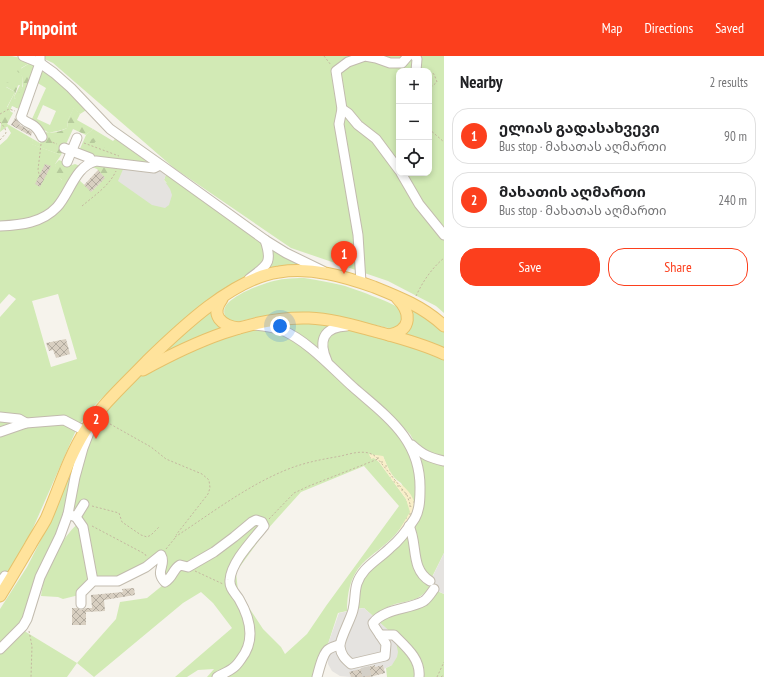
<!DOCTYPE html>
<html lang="en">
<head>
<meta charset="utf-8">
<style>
	body { margin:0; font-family:"PT Sans Narrow","Noto Sans Georgian",sans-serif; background:#f2f2f2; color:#202124 }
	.controls { position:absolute; right:12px; top:12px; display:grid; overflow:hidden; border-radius:8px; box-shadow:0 2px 6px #0003 }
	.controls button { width:36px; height:36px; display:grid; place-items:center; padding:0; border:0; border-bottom:1px solid #e0e0e0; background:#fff; color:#202124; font:20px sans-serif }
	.you { position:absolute; left:280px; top:270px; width:14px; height:14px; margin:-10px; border:3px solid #fff; border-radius:50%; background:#1a73e8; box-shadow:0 0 0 6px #1a73e833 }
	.badge { display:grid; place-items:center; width:26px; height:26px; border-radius:50%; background:#fc3f1d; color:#fff; font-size:13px; font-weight:700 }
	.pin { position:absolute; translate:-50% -33px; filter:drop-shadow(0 1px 2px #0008) }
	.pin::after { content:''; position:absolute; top:21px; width:14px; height:12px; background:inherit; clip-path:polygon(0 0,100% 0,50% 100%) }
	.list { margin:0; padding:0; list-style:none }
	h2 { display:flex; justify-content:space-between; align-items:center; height:52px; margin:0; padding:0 16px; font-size:17px }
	h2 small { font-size:13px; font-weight:400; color:#757577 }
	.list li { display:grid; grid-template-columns:26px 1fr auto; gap:12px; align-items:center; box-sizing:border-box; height:56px; margin:0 8px 8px; padding:0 8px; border:1px solid #e0e0e0; border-radius:16px }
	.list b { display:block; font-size:15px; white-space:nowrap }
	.list p { margin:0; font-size:13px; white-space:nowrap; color:#757577 }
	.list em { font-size:13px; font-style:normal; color:#757577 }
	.actions { display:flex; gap:8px; padding:12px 16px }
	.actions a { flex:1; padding:9px 0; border:1px solid #fc3f1d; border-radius:16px; text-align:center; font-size:14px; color:#fc3f1d }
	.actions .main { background:#fc3f1d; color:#fff }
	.icon { flex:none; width:22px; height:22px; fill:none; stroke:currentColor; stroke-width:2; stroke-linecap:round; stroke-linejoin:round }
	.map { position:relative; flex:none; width:444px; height:621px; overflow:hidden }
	header { display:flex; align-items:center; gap:24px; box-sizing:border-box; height:56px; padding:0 20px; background:#fc3f1d; color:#fff }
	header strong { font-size:19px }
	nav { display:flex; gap:22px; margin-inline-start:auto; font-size:14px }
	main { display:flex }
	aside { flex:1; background:#fff }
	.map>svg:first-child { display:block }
	.green { fill:#d2eab5; fill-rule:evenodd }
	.forest { fill:url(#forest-firs) }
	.sand { fill:url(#sand-dots) }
	.parking { fill:#e5e3e0 }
	.building { fill:url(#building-cross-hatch) }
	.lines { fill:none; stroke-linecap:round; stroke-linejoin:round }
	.minor-tunnel { stroke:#d4d0c8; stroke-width:9; stroke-dasharray:9 4.5; stroke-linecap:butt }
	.minor-casing { stroke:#c2bbae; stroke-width:11 }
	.major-casing { stroke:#e6c16a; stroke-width:13 }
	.path { stroke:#c4b79f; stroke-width:1; stroke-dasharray:2 2; stroke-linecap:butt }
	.minor { stroke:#fff; stroke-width:9 }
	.major { stroke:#ffe39c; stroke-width:11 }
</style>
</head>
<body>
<header>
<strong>Pinpoint</strong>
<nav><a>Map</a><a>Directions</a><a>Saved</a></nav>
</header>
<main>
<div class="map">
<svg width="444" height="621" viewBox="0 0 444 621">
	<defs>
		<pattern id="forest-firs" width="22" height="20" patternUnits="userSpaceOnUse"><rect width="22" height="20" fill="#d2eab5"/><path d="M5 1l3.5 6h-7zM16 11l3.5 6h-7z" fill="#b6ca9c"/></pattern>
		<pattern id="sand-dots" width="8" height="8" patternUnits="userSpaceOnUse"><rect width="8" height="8" fill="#f9efc9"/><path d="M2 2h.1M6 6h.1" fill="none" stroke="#d7cead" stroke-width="1.8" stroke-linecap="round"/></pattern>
		<pattern id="building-cross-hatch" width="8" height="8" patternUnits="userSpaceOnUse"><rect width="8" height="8" fill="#d8cfc1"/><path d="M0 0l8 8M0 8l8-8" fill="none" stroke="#b1aa9e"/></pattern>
	</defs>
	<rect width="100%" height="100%" fill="#f6f3ec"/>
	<g class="green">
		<path d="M0 0C11 0 22 0 30 7L21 12C22 24 26 33 15 43L14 41 20 29 6 31 15 36 7 51 9 53 0 67Z"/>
		<path d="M38 0H444V257L436 250 388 225 291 192 174 112 53 7ZM399 15H429V117H399Z"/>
		<path d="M40 15 50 18 88 53 80 58 74 52 68 64 67 72C61 75 55 75 49 77L35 68 32 63 46 32 36 26ZM43 49 56 55 50 69 37 63Z"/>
		<path d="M9 69 33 83 32 88 61 99 55 108 59 121 67 130 53 151 34 164 0 168V89L7 83 11 77 7 70Z"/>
		<path d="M93 73 113 85 115 83 154 110 96 102 79 95 86 79Z"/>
		<path d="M114 109 167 127 164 124 166 118 263 187 265 204 255 213 210 245 126 319 94 350 79 369 70 362 0 374V261L16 243 9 238 0 248V173L36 167 78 123 93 137ZM58 238 77 303 51 311 32 245Z"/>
		<path d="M270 189 319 215 266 214C272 205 274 200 270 189Z"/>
		<path d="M304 222C317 224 329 226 341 229 350 231 393 247 399 252 406 260 400 268 393 273L339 261 286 258 258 261 237 266 227 264C223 258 223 252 228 247 239 236 270 224 285 223 291 222 298 222 304 222Z"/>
		<path d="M213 251C216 261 216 270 226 274L152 305Z"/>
		<path d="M410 251 444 272V294L401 278Z"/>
		<path d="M286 267 332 268 320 294 275 270Z"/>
		<path d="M341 272 391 282 444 302V401L432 399 415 387 410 378 399 367 332 305 326 296 328 279Z"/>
		<path d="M258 273 280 275 317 302 398 378 411 400 417 427 415 451 401 427C391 421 387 410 383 400L374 402 379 406 406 443 411 456C406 464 401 472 395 479 385 490 372 498 362 508 350 521 347 538 347 555L338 557 328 588 315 621H207L214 613 198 614 187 621H175L232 572 213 547 201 536 183 547 94 621 77 607 67 621H0V553L27 511 45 476 70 419 73 420 61 470 20 570 26 576 77 607 116 563 120 546 147 542 168 525 162 505 119 523H97L76 455 72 450 88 389 94 377 99 372 104 356 124 332 148 314 210 283ZM364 410 399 450 326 550 307 578 285 598 281 591 263 573 238 535 236 516 265 476 301 436Z"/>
		<path d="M51 366 77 372 26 488 0 534V377Z"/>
		<path d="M420 399 431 406 444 409V497L431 523 421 511 414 469 422 454 424 443V416Z"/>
		<path d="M79 467 90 525 79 539 63 543 58 541 41 540C42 533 43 525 46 518 51 504 67 475 79 467Z"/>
		<path d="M408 475 421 521 430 531C416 548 408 543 390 550 383 553 378 556 373 560L364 552 356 553 357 540 363 523Z"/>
		<path d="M437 535 444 538V621H421L394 576 388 574 378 565Z"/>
		<path d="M395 585 413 605 416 621H387L386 612 392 609Z"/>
	</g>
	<g class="forest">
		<path d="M30 7 35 10 33 16 19 53 12 50 10 55 13 57 7 68 9 69 0 76 2 57 8 53 7 52 15 36 5 30 6 27 14 25 19 27 14 41 15 43 23 30 22 20 17 15Z"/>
		<path d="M74 51 80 58 77 64 93 73 86 79 73 73 61 99 31 88 33 83 40 87 46 76C52 78 62 75 67 72L68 64Z"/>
		<path d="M104 81 107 83V86L111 87 106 92 99 89 98 85 95 86 91 96H88L89 84 94 82 98 84Z"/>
		<path d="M59 104 72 109 75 108 80 110 67 130 62 127V124L56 119 55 108Z"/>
		<path d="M92 109H114L107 124 93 138 91 136 105 122 97 113 90 110Z"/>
	</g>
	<path class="sand" d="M369 398 383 400C386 407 389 415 394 422 398 427 404 430 408 435 421 450 414 466 398 476L410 456 406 443 379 406 374 402 371 403Z"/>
	<g class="parking">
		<path d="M124 111 161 115 166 118 164 124 170 133 172 139 169 149 165 152 152 149 118 125Z"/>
		<path d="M444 497V538L428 530Z"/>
		<path d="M364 552 388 574 394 576 398 596 397 601 392 609 384 613 383 609 375 611 374 609 357 613 358 616H350L351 621 340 620 332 615 328 608V601L322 594 328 588 339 557Z"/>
	</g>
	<g class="building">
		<path d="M15 62 20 69 32 76 31 80 11 69Z"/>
		<path d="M45 108 51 110 40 131 35 128Z"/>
		<path d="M98 114 105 122 91 136 84 129Z"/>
		<path d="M66 283 70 298 56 302 53 294 49 295 46 287Z"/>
		<path d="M134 532 135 539 104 544 105 555 86 556V569H72V552H77L81 554 86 552H92L91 539 123 536 122 533Z"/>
		<path d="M375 609V611L383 609 385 617 370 621H351L349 616Z"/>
	</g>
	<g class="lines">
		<path class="minor-tunnel" d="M365 611 367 621"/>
		<defs>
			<g id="minor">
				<path d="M23 0 40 7 54 17 71 32 110 73 165 112 265 184 286 197 323 215"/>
				<path d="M40 0V7L21 61C24 66 30 67 34 70 38 73 40 77 42 81"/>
				<path d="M415 0 417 3 416 15"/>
				<path d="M342 53 336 15 348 6 365 0 376 2 390 7H402L408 0"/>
				<path d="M64 92 90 102 92 106"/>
				<path d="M67 106 77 82"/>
				<path d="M401 117 419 148 444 179"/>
				<path d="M0 170C21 169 42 167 57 151 70 137 75 110 96 105L154 112 160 109"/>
				<path d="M249 223C267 209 273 208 265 184"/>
				<path d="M361 226 358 179 339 68 342 53 348 57 358 69 376 83 399 114"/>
				<path d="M255 269C264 270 273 271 282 274 308 285 332 312 353 331 386 360 421 383 420 433 420 442 420 453 415 462 408 473 400 484 390 492 382 500 372 506 365 514 352 529 357 538 353 554 351 563 339 584 340 591 341 599 345 603 351 608L385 600 386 588 374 570 373 567C385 552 408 554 424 545 428 542 431 537 434 533"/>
				<path d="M327 305C318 285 323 271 347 270"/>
				<path d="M0 361 19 363 26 367"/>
				<path d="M0 376 26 367 64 364 85 375"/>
				<path d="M412 389C423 399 430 402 444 405"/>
				<path d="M68 458 76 461 83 471 93 525"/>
				<path d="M76 461 84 448"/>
				<path d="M409 470C418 488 410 513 430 525"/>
				<path d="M0 527 5 520 10 524"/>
				<path d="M81 548V537L93 525H118L146 511 161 499C167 509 154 515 165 526 174 520 172 514 180 509L188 511 214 496 234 481 252 466 256 464 262 466 264 470C253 484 231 506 230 524 229 532 235 537 239 543 250 562 256 584 241 603 239 606 236 610 233 612 228 616 222 618 217 621"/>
				<path d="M380 579H394C406 591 421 603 419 621"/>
				<path d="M0 593 23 570 27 563 40 521 60 480 68 458 75 421 83 392 90 374"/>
				<path d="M317 621C319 614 323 596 329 593 332 591 336 590 339 589"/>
			</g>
			<g id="major">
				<path d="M222 243C210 259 221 270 239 272"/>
				<path d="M389 279C413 274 411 256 397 242"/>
				<path d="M143 314C192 287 252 260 309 262 333 263 355 270 378 276 400 282 423 288 444 298"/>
				<path d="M0 540C10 524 20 507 30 490 35 481 41 472 46 463 59 433 68 402 85 375 101 349 126 327 147 305 180 273 233 222 279 216 311 211 344 220 374 231 399 241 424 251 444 270"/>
			</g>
		</defs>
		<use href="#minor" class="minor-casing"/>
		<use href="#major" class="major-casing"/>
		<g class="path">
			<path d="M324 0 331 9"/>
			<path d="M427 15H428"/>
			<path d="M429 16 434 18 437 26 429 33"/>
			<path d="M0 58 9 53 15 55"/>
			<path d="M0 66 5 72 6 77 0 84"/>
			<path d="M429 73 444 86"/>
			<path d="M49 85 57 88"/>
			<path d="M84 87 119 100"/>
			<path d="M41 88 38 114 39 118 43 121"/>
			<path d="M82 150C95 139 109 130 116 115"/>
			<path d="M416 240C423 225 432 212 444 202"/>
			<path d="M103 364 151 391 166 403 202 418 209 424 210 432 208 438 176 479"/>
			<path d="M92 450 119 457 122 466 141 479 147 481 151 479 159 471"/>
			<path d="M269 463 294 437 309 430 378 403"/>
			<path d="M92 470 145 498 146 500"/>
			<path d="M175 481C212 457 249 428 291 412 307 406 324 403 341 400 353 397 369 392 378 403L407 439 411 451"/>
			<path d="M166 493 175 482"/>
			<path d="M195 515 223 528"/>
			<path d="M29 575 32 590 31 621"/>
			<path d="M437 621 444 606"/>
			<path d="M441 621 444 619"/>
		</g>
		<use href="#minor" class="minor"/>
		<use href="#major" class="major"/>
	</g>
</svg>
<div class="controls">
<button>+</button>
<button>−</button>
<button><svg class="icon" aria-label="locate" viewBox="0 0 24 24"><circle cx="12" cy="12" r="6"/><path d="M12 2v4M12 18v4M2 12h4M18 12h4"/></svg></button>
</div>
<div class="you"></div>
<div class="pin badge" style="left:344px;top:218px">1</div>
<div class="pin badge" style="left:96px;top:383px">2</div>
</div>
<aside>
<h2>Nearby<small>2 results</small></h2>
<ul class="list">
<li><span class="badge">1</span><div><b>ელიას გადასახვევი</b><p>Bus stop · მახათას აღმართი</p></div><em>90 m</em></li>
<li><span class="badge">2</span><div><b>მახათის აღმართი</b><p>Bus stop · მახათას აღმართი</p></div><em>240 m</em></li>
</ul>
<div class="actions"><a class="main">Save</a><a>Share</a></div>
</aside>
</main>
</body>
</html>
